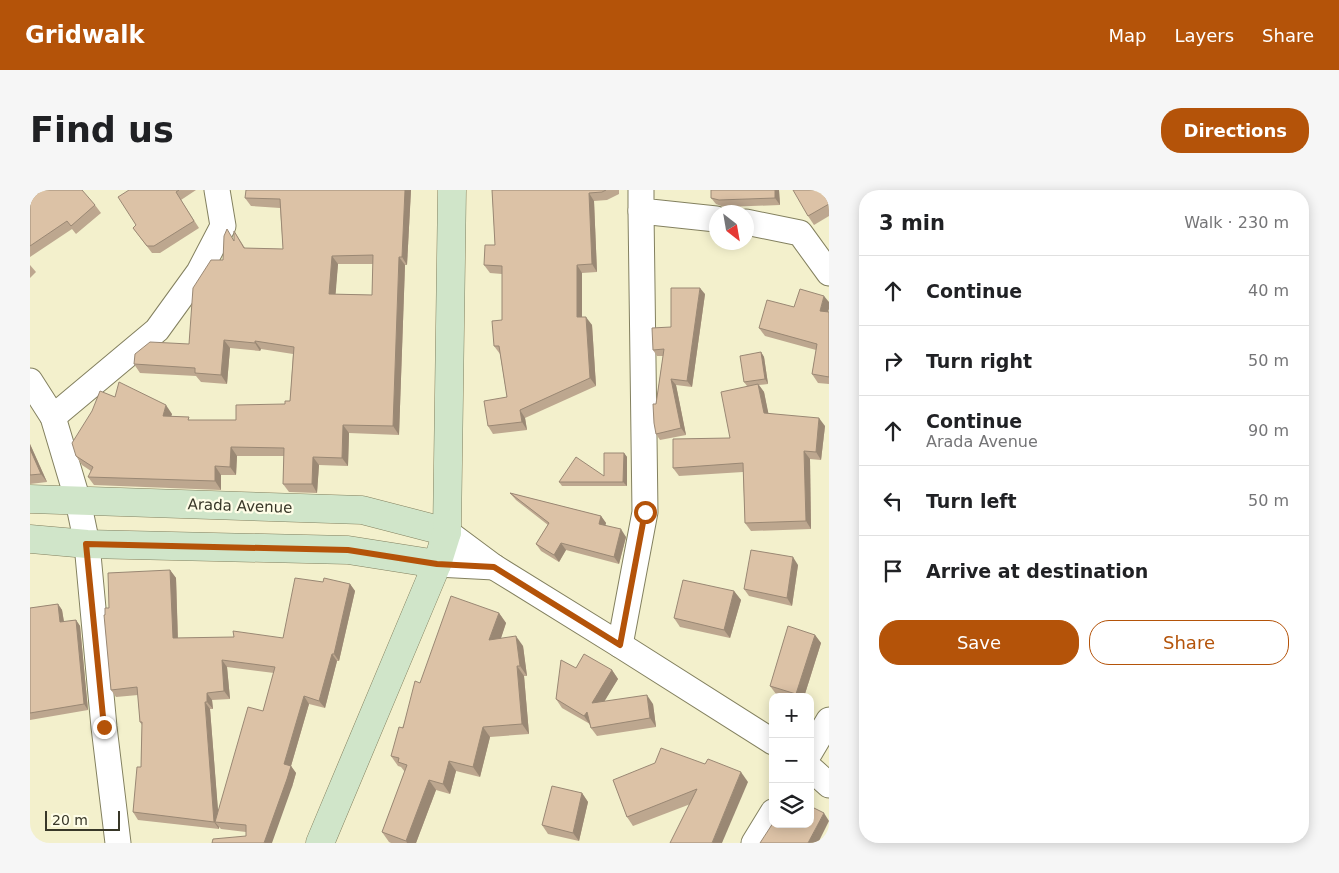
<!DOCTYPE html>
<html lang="en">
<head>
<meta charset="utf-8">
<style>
	body { margin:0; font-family:"DejaVu Sans",sans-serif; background:#f6f6f6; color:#202124 }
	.controls { position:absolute; right:15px; bottom:15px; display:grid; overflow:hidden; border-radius:10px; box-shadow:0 2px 12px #0003 }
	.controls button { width:45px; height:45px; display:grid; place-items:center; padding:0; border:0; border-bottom:1px solid #e0e0e0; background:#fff; color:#202124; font:25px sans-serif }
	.compass { position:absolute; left:679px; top:15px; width:45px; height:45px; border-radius:50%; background:#fff; box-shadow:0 2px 12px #0003; rotate:149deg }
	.scale { position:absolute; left:15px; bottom:12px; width:75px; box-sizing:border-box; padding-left:5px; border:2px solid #383728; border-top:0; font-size:14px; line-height:18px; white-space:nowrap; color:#383728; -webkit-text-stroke:4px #fefde7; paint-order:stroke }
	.stop { position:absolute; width:15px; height:15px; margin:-11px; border:4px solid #b45309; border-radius:50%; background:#fff }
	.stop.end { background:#b45309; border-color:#fff; box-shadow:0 1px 5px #0008 }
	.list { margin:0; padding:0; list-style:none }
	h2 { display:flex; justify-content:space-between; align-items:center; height:65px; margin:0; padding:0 20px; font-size:21px }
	h2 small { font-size:16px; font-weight:400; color:#757577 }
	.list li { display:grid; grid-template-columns:32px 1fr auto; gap:15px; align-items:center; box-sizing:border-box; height:70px; padding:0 20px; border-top:1px solid #e0e0e0 }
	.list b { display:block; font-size:19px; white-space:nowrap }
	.list p { margin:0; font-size:16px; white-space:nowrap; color:#757577 }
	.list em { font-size:16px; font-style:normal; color:#757577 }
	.actions { display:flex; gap:10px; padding:15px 20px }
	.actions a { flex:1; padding:11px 0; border:1px solid #b45309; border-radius:20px; text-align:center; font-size:18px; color:#b45309 }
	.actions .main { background:#b45309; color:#fff }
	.icon { flex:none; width:28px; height:28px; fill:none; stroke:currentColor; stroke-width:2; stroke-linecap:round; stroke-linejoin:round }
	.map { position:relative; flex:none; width:799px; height:653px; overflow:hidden; border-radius:20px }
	header { display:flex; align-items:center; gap:30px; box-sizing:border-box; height:70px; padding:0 25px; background:#b45309; color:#fff }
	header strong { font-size:24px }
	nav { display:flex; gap:28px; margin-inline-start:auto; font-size:18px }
	.intro { display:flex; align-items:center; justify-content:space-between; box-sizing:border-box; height:120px; padding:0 30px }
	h1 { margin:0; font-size:35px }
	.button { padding:12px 22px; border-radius:20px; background:#b45309; color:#fff; font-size:18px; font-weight:700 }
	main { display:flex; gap:30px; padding:0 30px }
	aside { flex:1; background:#fff; border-radius:20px; box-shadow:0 2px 12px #0003 }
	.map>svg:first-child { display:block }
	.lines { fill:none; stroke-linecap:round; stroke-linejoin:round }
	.minor-casing { stroke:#83805f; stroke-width:27 }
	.secondary-casing { stroke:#83805f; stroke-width:29 }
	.minor { stroke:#fff; stroke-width:25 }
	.secondary { stroke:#d0e5c9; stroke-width:28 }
	.wall { fill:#bda78f; fill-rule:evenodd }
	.shaded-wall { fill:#9a8874 }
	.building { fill:#dcc2a6; stroke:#9a8874; fill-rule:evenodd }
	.route { stroke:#b45309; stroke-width:6 }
	.labels { text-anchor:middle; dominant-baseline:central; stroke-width:4.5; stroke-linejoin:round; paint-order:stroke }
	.street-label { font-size:15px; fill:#383728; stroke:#fefde7 }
</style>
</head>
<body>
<header>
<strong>Gridwalk</strong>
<nav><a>Map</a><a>Layers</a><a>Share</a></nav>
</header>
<div class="intro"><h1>Find us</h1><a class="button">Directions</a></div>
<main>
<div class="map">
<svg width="799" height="653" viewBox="0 0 799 653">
	<rect width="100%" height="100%" fill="#f3f0cc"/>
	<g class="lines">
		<defs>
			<g id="minor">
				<path d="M611 0V21L686 29"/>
				<path d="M716 32 770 43 799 83"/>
				<path d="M0 191 23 227 48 311 57 354 74 537 88 653"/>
				<path d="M23 227 127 140 169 82 193 36 187 0"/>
				<path d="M417 342 464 377 590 455 743 552"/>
				<path d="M407 374 464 377"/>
				<path d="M590 455 615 322 611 21"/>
				<path d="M780 562 799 530"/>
				<path d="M780 578 799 595"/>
				<path d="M724 653 743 622"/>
			</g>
			<g id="secondary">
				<path d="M0 309 332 320 417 342"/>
				<path d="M0 349 57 354 318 360 407 374"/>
				<path d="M290 653 407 374 417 342 422 0"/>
			</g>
		</defs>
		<use href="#minor" class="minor-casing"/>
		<use href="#secondary" class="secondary-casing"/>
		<use href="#minor" class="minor"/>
		<use href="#secondary" class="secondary"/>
	</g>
	<g class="wall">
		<path d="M0 0 65 15 71 23 46 44 42 39 0 67Z"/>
		<path d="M99 0H166L151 10 169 38 130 63H122L103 38 106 35Z"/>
		<path d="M381 0 377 75H375L369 245 319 243 318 276 289 275 287 303 259 302 253 294 254 266H207L206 285H191V300L64 295 58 287 61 281 52 275 46 266 85 207 142 224 141 226 160 230H206L255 214 260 211 263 164 231 159 230 161 200 158 197 194 171 192 166 186 110 183 104 174 159 154 193 70 204 49V41L215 58 253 59 250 18 221 16 215 8ZM308 74H343L342 105 305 104Z"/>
		<path d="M462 0H589V4L577 10 564 11 567 82 552 83V127L562 135 566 196 495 228 497 240 463 244 458 236 477 207 470 164 464 156 472 130V84L460 83 454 75 465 55Z"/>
		<path d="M681 0H749L750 15 694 17 686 14 681 8Z"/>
		<path d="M799 0V26L784 35 778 26Z"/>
		<path d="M0 75 6 82 0 88Z"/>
		<path d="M675 104 662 197 646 195 656 245 630 250 626 244V214L633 166H627L623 160 641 137Z"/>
		<path d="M764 117 799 122V194L788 193 782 184 786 160 735 146 729 138Z"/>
		<path d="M731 162 734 167 738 194 729 195 734 202 738 223 795 236 791 270 780 269 781 339 721 341 715 333 713 282 649 286 643 278 700 248 717 196 714 192Z"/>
		<path d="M0 254 17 292 0 294Z"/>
		<path d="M594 263 597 267V296H532L529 292 574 286Z"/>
		<path d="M480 303 571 326 576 333 575 335 596 347 589 374 536 360 529 372 511 361 506 354 518 335 486 310Z"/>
		<path d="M768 375 762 416 719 406 714 399Z"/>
		<path d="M140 380 146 388 148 448H253L293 392 320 394 325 401 309 471H307L295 518 279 514 261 576 266 583 262 597 216 646V642L191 639 189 637V639L108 630 103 622 111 577 112 535 110 532 108 505 86 507 81 500 75 425 79 418ZM197 477 244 483 233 521 188 622 180 519H183L182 510 200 509Z"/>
		<path d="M704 401 711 410 700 448 650 437 644 428Z"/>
		<path d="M28 414 32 420 34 432 46 430 50 436 58 520 0 530V418Z"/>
		<path d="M469 423 476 433 471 448 493 456 497 486H494L499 544 460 547 450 587 426 581 420 604 406 600 386 653H361L359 652 352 642 375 582 371 577 368 576 361 566 390 493Z"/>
		<path d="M785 445 791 453 774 507H753L746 504 740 496Z"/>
		<path d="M546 478 582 480 588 489 574 511 623 514 626 537 567 546 561 538 560 534 532 518 526 509Z"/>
		<path d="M583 590 718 592 603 636 597 627Z"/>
		<path d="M552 603 558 612 549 651 518 644 512 635Z"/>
	</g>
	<g class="shaded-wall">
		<path d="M375 0H381L377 75 372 67Z"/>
		<path d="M745 0H749L750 15 745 8Z"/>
		<path d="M559 3 564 11 567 82 562 74Z"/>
		<path d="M302 66 308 74 305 112 299 104Z"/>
		<path d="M369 67 375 75 369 245 363 236Z"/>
		<path d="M547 75 552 83V135L547 127Z"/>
		<path d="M670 98 675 104 662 197 657 191Z"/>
		<path d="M794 106 799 112V119L796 129 790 121Z"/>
		<path d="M556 127 562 135 566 196 560 188Z"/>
		<path d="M194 150 200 158 197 194 191 185Z"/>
		<path d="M225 151 231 159 230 161 225 153Z"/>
		<path d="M731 162 734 167 738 194 735 189Z"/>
		<path d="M641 189 646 195 656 245 651 238Z"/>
		<path d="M728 194 734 202 740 231 734 223Z"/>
		<path d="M136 215 142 224 139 234 133 226Z"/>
		<path d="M490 220 495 228 497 240 492 232Z"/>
		<path d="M789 228 795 236 791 270 786 262Z"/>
		<path d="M313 235 319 243 318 276 312 268Z"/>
		<path d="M0 254 17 292 11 284 0 259Z"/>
		<path d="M201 257 207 266 206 285 200 277Z"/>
		<path d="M774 261 780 269 781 339 776 331Z"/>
		<path d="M594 263 597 267V296L593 292Z"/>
		<path d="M283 267 289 275 287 303 282 294Z"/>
		<path d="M185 276 191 285V300L185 291Z"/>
		<path d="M571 326 576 333 574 341 569 334Z"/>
		<path d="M591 339 596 347 589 374 584 367Z"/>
		<path d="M531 353 536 360 529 372 524 365Z"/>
		<path d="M763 367 768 375 762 416 757 408Z"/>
		<path d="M140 380 146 388 148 456 143 448Z"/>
		<path d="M320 394 325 401 309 471 304 464Z"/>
		<path d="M704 401 711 410 700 448 694 440Z"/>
		<path d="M28 414 32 420 35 438 30 432Z"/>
		<path d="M469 423 476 433 467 460 459 450Z"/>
		<path d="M46 430 50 436 58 520 54 514Z"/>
		<path d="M785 445 791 453 774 507H768L766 504Z"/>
		<path d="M486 446 493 456 497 486 490 476Z"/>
		<path d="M302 464 307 471 295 518 289 511Z"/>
		<path d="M192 470 197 477 200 509 194 501Z"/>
		<path d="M487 476 494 486 499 544 492 534Z"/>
		<path d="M582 480 588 489 568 522 562 513Z"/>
		<path d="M177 503 182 510 183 519 177 512Z"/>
		<path d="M617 505 623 514 626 537 620 528Z"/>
		<path d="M274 506 279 514 261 576 266 583 262 597 242 653H234L254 574Z"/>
		<path d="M175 512 180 519 189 632H185L189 637V639L184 632Z"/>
		<path d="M557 522 563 530 560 535 554 526Z"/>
		<path d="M453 537 460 547 450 587 443 577Z"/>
		<path d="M419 571 426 581 420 604 413 594Z"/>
		<path d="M711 582 718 592 692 653H682Z"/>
		<path d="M399 590 406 600 386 653H377L376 651Z"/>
		<path d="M552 603 558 612 549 651 543 643Z"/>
		<path d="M794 623 799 631 788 653H778Z"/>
	</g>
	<g class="building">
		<path d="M0 0H52L65 15 41 36 37 31 0 56Z"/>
		<path d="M99 0H149L146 2 164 31 124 56H117L103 38 106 35 88 7Z"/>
		<path d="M216 0H375L372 67H369L363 236 313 235 312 268 283 267 282 294H253L254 258 201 257 200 277 185 276V291L58 287 63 277 46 266 42 253 62 221 70 201 85 207 89 192 136 215 133 226 159 227 158 230H206V215L255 214V211H260L264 157 225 151V153L194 150 191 185 165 183V178L104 174 105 164 120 152 159 154 163 98 181 70H193L194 46 197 39 204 51V41L214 58 253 59 250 9 215 8ZM343 65 342 105 299 104 302 66Z"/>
		<path d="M462 0H576L572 2 559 3 562 74 547 75V127H556L560 188 490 220 492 232 458 236 454 211 477 207 469 156H464L462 131 472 130V76L454 75 455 55H465Z"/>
		<path d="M681 0H745V8L689 10 681 8Z"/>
		<path d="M763 0H799V14L778 26Z"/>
		<path d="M641 98H670L657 191 641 189 651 238 626 244 624 233 623 214H626L634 159 623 160 622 138 641 137Z"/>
		<path d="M770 99 794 106 790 121 799 122V187L782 184 787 154 729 138 737 110 764 117Z"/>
		<path d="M731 162 735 189 714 192 710 166Z"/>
		<path d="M728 194 734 223 789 228 786 262 774 261 776 331 715 333 713 273 643 278V249L700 248 691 202Z"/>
		<path d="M0 259 11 284 0 285Z"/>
		<path d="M574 263H594L593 292H529L546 267 574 286Z"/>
		<path d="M480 303 571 326 569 334 591 339 584 367 531 353 524 365 506 354 519 333Z"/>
		<path d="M721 360 763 367 757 408 714 399Z"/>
		<path d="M140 380 143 448 204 447 203 441 253 448 265 388 293 392 294 388 320 394 304 464H302L289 511 274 506 254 574 261 576 257 589 234 653H182L183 649 216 646V635L185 632 218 517 233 521 245 477 192 470 194 501 177 503V512H175L184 632 103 622 107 577H111L112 532H110L107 497 81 500 74 425H75V418H79L78 383Z"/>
		<path d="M653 390 704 401 694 440 644 428Z"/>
		<path d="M421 406 469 423 459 450 486 446 490 476H487L492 534 453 537 443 577 419 571 413 594 399 590 376 651 352 642 377 575 368 572 369 568 361 566 369 537 373 538 385 491 390 493Z"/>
		<path d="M28 414 30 432 46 430 54 514 0 523V418Z"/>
		<path d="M758 436 785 445 766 504 740 496Z"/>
		<path d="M554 464 582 480 562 513 617 505 620 528 561 538 557 522 554 526 526 509 531 470 546 478Z"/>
		<path d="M631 558 675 574 678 569 711 582 682 653H640L667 599 597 627 583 590 625 573Z"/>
		<path d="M522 596 552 603 543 643 512 635Z"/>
		<path d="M780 616 794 623 778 653H730L743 633V634H780Z"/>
	</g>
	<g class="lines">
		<path class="route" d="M74 537 56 354 318 360 407 374 464 377 590 455 615 322"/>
	</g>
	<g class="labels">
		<g class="street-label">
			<text transform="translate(210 316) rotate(2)">Arada Avenue</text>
		</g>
	</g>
</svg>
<div class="controls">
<button>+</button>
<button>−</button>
<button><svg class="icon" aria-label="layers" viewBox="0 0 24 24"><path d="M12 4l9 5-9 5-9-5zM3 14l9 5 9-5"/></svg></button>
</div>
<svg class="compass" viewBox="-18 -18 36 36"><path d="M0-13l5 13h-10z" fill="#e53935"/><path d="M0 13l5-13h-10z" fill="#757577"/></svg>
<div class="scale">20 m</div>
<div class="stop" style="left:615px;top:322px"></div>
<div class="stop end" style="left:74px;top:537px"></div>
</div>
<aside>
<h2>3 min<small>Walk · 230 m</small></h2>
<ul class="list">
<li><svg class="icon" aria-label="ahead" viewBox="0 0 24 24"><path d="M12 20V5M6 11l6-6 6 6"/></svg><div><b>Continue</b></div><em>40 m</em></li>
<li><svg class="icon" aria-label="right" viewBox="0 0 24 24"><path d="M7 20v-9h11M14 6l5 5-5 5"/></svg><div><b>Turn right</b></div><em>50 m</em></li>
<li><svg class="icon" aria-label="ahead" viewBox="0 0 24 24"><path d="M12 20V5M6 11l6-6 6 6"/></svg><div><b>Continue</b><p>Arada Avenue</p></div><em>90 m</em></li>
<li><svg class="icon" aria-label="left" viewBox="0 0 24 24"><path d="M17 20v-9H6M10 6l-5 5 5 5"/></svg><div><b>Turn left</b></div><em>50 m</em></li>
<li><svg class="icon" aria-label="arrive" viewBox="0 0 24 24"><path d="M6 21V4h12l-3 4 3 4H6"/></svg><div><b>Arrive at destination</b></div></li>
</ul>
<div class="actions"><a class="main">Save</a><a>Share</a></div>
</aside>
</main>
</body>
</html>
